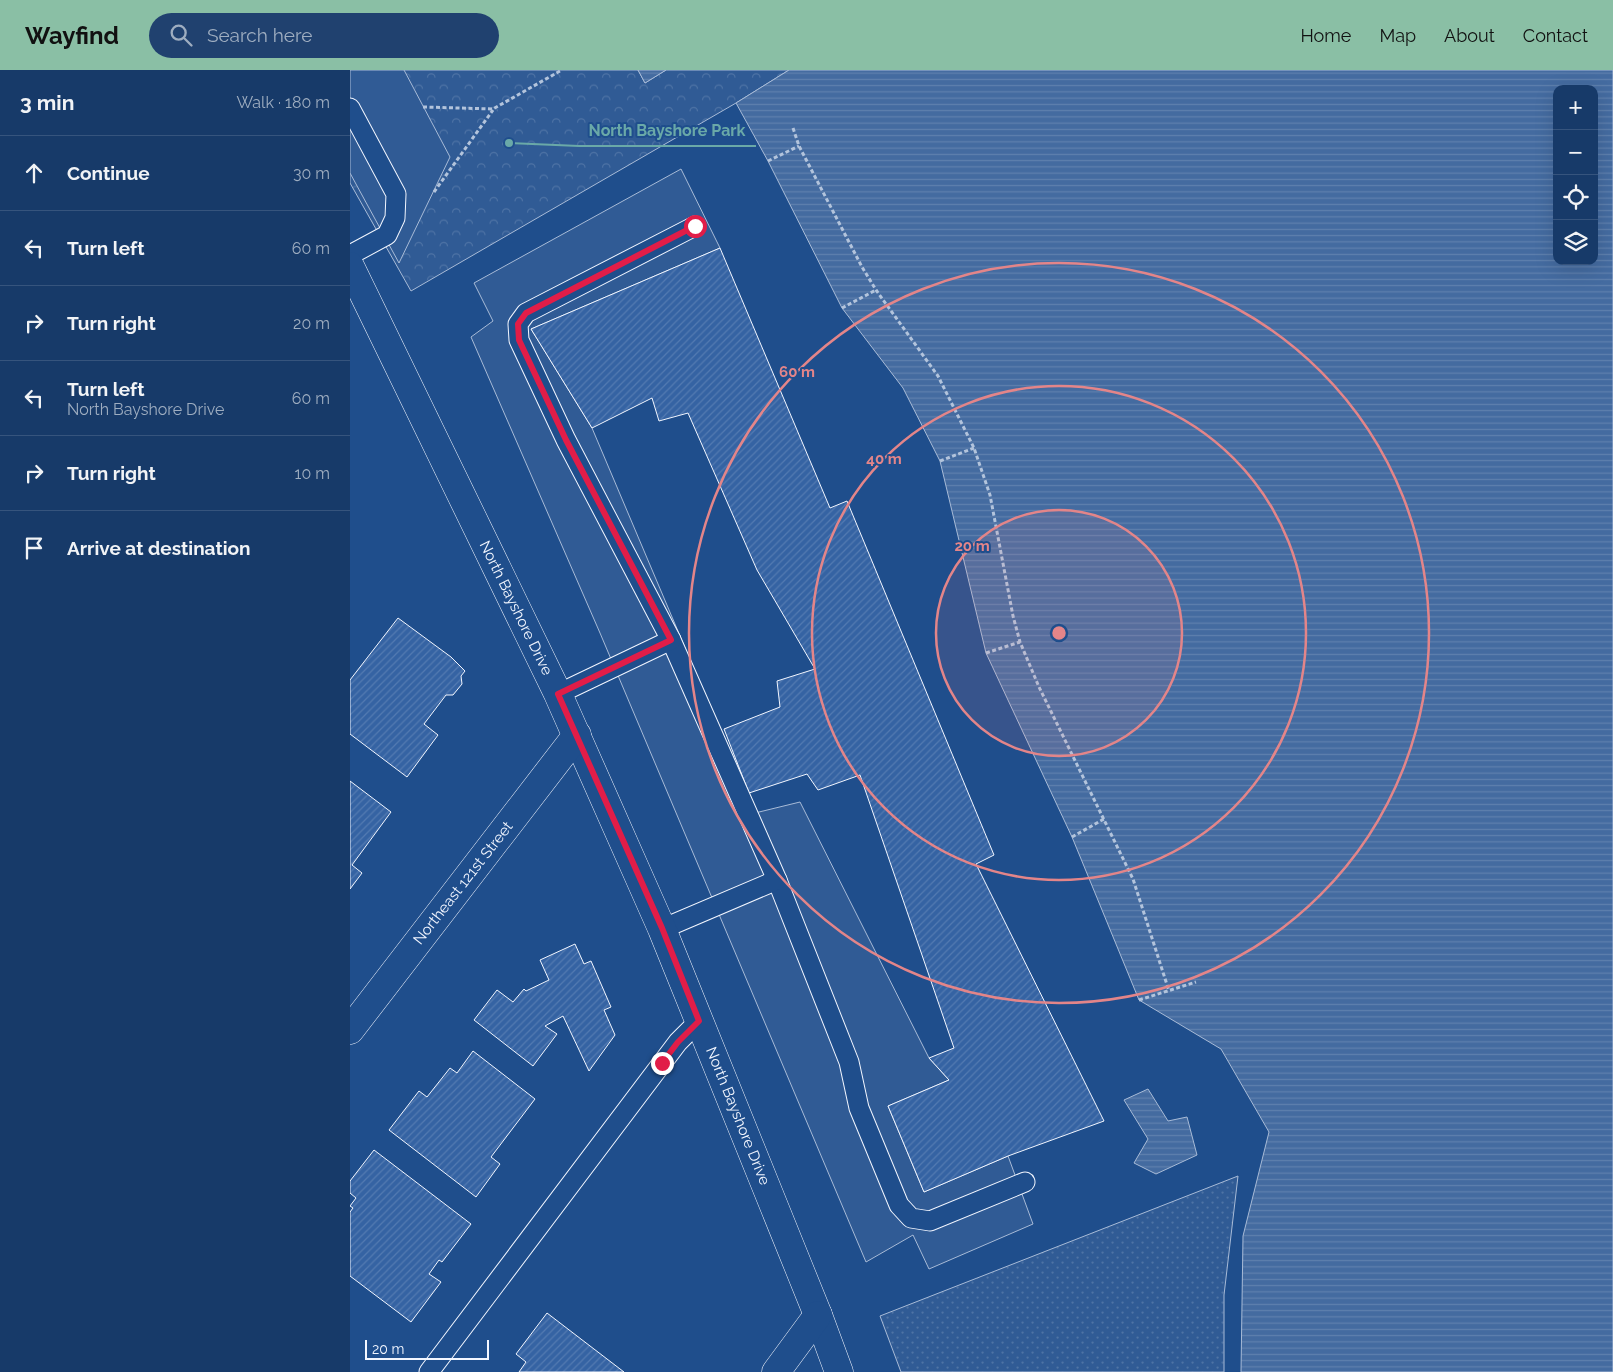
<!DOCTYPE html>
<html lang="en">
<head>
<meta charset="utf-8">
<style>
	body { margin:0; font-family:Raleway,sans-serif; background:#20416f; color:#f1f3f6 }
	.controls { position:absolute; right:15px; top:15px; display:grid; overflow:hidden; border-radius:10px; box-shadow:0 5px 20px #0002 }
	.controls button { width:45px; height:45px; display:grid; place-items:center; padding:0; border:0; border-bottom:1px solid #36547d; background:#173a69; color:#f1f3f6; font:25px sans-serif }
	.scale { position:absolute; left:15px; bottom:12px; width:124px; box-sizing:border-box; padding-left:5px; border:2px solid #f2f6ff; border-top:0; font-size:14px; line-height:18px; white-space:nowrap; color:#f2f6ff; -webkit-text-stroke:4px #1f4e8c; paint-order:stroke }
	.stop { position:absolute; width:15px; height:15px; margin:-11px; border:4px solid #e11d48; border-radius:50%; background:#fff }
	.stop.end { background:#e11d48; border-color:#fff; box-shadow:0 1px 5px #0008 }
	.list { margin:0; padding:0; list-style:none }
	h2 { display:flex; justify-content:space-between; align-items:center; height:65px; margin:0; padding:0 20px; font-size:21px }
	h2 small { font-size:16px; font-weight:400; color:#9eadc0 }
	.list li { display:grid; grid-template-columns:32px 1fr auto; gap:15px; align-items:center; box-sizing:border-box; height:75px; padding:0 20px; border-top:1px solid #36547d }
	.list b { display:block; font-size:19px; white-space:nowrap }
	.list p { margin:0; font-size:16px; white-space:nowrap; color:#9eadc0 }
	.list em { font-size:16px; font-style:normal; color:#9eadc0 }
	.icon { flex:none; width:28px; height:28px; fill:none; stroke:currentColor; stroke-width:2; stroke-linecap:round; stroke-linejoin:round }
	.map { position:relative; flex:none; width:1263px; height:1302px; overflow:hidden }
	header { display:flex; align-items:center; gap:30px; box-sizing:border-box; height:70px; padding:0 25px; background:#8abfa5; color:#111 }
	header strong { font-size:24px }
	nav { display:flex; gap:28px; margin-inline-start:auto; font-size:18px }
	.search { width:350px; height:45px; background:#20416f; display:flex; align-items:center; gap:12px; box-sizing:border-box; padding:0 18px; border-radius:28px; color:#9eadc0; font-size:19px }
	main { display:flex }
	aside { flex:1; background:#173a69 }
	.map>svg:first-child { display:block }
	.grass { fill:url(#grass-dots); stroke:#a8bbd7 }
	.park { fill:url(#park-crowns); stroke:#a8bbd7 }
	.built { fill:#305b95; stroke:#a8bbd7 }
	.water { fill:url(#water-rules); stroke:#a8bbd7; fill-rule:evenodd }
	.building { fill:url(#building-hatch); stroke:#f2f6ff }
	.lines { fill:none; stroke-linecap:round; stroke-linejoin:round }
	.lane-casing { stroke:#f2f6ff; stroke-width:21 }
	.street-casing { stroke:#f2f6ff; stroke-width:29 }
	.path { stroke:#b3c4dc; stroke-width:3; stroke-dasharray:4 2.5; stroke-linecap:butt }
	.lane { stroke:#1f4e8c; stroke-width:19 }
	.street { stroke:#1f4e8c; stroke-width:28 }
	.route { stroke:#e11d48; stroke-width:6 }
	.ring { fill:none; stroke:#e38589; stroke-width:2.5 }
	.labels { text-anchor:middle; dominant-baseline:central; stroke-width:4; stroke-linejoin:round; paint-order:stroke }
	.street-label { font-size:15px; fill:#f2f6ff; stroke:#1f4e8c }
	.centre { fill:#e38589; stroke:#1f4e8c; stroke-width:2.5 }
	.ring-label { font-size:15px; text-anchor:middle; font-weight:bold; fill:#e38589; stroke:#1f4e8c; stroke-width:4; stroke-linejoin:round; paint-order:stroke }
	.leader { fill:none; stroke:#6aa9a8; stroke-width:2 }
	.callout-dot { fill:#6aa9a8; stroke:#1f4e8c; stroke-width:2 }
	.callout-label { font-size:16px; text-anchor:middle; font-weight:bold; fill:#6aa9a8; stroke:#1f4e8c; stroke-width:4; stroke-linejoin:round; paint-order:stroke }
</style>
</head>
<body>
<header>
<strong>Wayfind</strong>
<div class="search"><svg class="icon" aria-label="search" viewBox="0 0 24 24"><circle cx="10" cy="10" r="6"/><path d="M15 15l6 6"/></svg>Search here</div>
<nav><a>Home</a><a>Map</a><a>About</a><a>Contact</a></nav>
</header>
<main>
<aside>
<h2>3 min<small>Walk · 180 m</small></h2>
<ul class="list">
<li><svg class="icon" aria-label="ahead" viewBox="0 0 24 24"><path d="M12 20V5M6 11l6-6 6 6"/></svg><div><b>Continue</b></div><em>30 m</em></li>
<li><svg class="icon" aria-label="left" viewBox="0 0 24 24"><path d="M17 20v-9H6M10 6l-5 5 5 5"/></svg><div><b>Turn left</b></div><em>60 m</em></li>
<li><svg class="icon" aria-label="right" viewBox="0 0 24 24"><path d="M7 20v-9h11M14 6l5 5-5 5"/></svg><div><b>Turn right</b></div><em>20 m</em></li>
<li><svg class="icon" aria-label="left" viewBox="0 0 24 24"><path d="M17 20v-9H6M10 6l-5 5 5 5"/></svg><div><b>Turn left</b><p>North Bayshore Drive</p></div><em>60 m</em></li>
<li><svg class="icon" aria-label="right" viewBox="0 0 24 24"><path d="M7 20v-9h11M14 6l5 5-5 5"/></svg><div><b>Turn right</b></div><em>10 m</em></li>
<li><svg class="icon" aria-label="arrive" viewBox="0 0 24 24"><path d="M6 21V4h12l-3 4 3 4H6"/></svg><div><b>Arrive at destination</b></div></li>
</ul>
</aside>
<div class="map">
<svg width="1263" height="1302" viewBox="0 0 1263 1302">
	<defs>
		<pattern id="grass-dots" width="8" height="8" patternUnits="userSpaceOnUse" patternTransform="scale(1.25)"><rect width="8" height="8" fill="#305b95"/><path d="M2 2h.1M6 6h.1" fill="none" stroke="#4e73a5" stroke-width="1.8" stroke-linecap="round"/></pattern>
		<pattern id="park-crowns" width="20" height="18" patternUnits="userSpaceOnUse" patternTransform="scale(1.25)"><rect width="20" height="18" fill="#305b95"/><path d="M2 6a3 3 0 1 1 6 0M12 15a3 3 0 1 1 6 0" fill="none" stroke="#4e73a5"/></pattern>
		<pattern id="water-rules" width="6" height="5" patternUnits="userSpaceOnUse" patternTransform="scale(1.25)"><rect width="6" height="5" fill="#446ba0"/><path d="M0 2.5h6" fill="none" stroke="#5f81ae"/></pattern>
		<pattern id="building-hatch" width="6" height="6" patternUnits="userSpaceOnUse" patternTransform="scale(1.25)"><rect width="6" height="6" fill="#3563a3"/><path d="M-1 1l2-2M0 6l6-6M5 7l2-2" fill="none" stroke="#537ab1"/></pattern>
	</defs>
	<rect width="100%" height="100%" fill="#1f4e8c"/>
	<path class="grass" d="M888 1106 874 1225V1302H551L530 1246Z"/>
	<path class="park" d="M0 0H288L295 13 316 0H439L386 33 61 221 0 113Z"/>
	<g class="built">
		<path d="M0 0H54L100 87 49 193 0 103Z"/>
		<path d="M331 99 370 178 181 259 242 358 405 743 450 732 579 988 599 1010 538 1036 574 1122 658 1086 683 1154 579 1199 563 1165 516 1192 250 563 121 267 143 251 124 213Z"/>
	</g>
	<g class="water">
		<path d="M288 0H316L295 13Z"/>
		<path d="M439 0H1263V1302H891L893 1166 919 1062 871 979 789 930 722 767 636 583 590 391 553 318 492 238 418 91 386 33ZM1207 19H1244V191H1207Z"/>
		<path d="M798 1019 818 1051 837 1047 847 1085 806 1104 784 1093 798 1069 774 1030Z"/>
	</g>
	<g class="building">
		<path d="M370 178 480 438 497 431 644 785 626 794 754 1051 658 1086 574 1122 538 1036 599 1010 579 988 604 978 510 705 468 720 457 704 399 723 374 659 430 637 427 611 465 599 407 500 338 343 309 351 302 328 242 358 181 259Z"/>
		<path d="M48 548 101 587 115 601 111 606 112 614 103 625H96L74 654 88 665 57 707 0 664V610Z"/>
		<path d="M0 711 41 742 2 795 12 803 0 819Z"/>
		<path d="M225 874 234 894 241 891 261 937 254 940 265 965 239 1001 213 946 195 956 207 964 183 996 124 950 147 920 163 932 174 919 176 921 199 910 190 890Z"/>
		<path d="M123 981 185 1029 141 1087 150 1094 126 1127 39 1060 69 1021 77 1027 100 998 107 1003Z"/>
		<path d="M24 1080 121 1154 92 1192 89 1190 79 1204 91 1212 61 1252 0 1206V1142L3 1138 0 1136 6 1128 0 1123V1111Z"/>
		<path d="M197 1243 274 1302H169L176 1292 166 1284Z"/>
	</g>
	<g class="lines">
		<defs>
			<g id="lane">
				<path d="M0 38 46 124 45 148 37 165 0 185"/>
				<path d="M345 156 176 243 168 254 169 270 216 370 321 570 427 810 499 992 509 1038 549 1135 561 1148 580 1151 675 1112"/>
				<path d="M208 624 321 570"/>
				<path d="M312 859 427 810"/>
				<path d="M79 1302 328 972 349 951"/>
			</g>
			<g id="street">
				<path d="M0 196 208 624 312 859 468 1245 489 1302"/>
				<path d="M0 960 227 665"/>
				<path d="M426 1302 468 1245"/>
			</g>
		</defs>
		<use href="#lane" class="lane-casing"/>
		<use href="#street" class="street-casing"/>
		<g class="path">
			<path d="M73 37 143 39 210 1"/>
			<path d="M443 58 449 76 512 197 526 220 588 306 624 378 640 425 663 546 670 572 689 617 783 809 819 921"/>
			<path d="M418 91 449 76"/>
			<path d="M84 122 143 40"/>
			<path d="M492 238 526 220"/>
			<path d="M590 391 624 378"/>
			<path d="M636 583 670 572"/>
			<path d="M722 767 754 749"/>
			<path d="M789 930 846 912"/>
		</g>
		<use href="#lane" class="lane"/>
		<use href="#street" class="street"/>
	</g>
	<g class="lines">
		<path class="route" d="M312 993 328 972 349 951 312 858 208 624 321 570 216 370 169 270 168 254 176 243 345 156"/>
	</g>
	<circle cx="709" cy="563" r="123" fill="#e38589" fill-opacity=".12"/>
	<g class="ring">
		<circle cx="709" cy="563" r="123"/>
		<circle cx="709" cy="563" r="247"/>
		<circle cx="709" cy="563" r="370"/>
	</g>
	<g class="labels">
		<g class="street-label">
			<text transform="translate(166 538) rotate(64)">North Bayshore Drive</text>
			<text transform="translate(113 813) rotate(-52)">Northeast 121st Street</text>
			<text transform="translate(388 1046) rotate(68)">North Bayshore Drive</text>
		</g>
	</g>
	<circle cx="709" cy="563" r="8" class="centre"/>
	<g class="ring-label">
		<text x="447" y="307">60 m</text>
		<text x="534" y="394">40 m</text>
		<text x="622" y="481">20 m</text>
	</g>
	<path class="leader" d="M159 73L229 76H406"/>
	<circle class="callout-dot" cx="159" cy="73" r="5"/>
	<g class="callout-label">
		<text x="317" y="66">North Bayshore Park</text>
	</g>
</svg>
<div class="controls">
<button>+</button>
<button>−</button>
<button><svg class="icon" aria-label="locate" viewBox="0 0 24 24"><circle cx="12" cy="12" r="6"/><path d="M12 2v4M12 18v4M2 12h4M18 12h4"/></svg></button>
<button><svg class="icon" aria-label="layers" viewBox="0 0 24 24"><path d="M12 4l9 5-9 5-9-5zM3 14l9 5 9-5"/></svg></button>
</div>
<div class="scale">20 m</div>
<div class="stop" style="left:345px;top:156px"></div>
<div class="stop end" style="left:312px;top:993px"></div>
</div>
</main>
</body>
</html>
